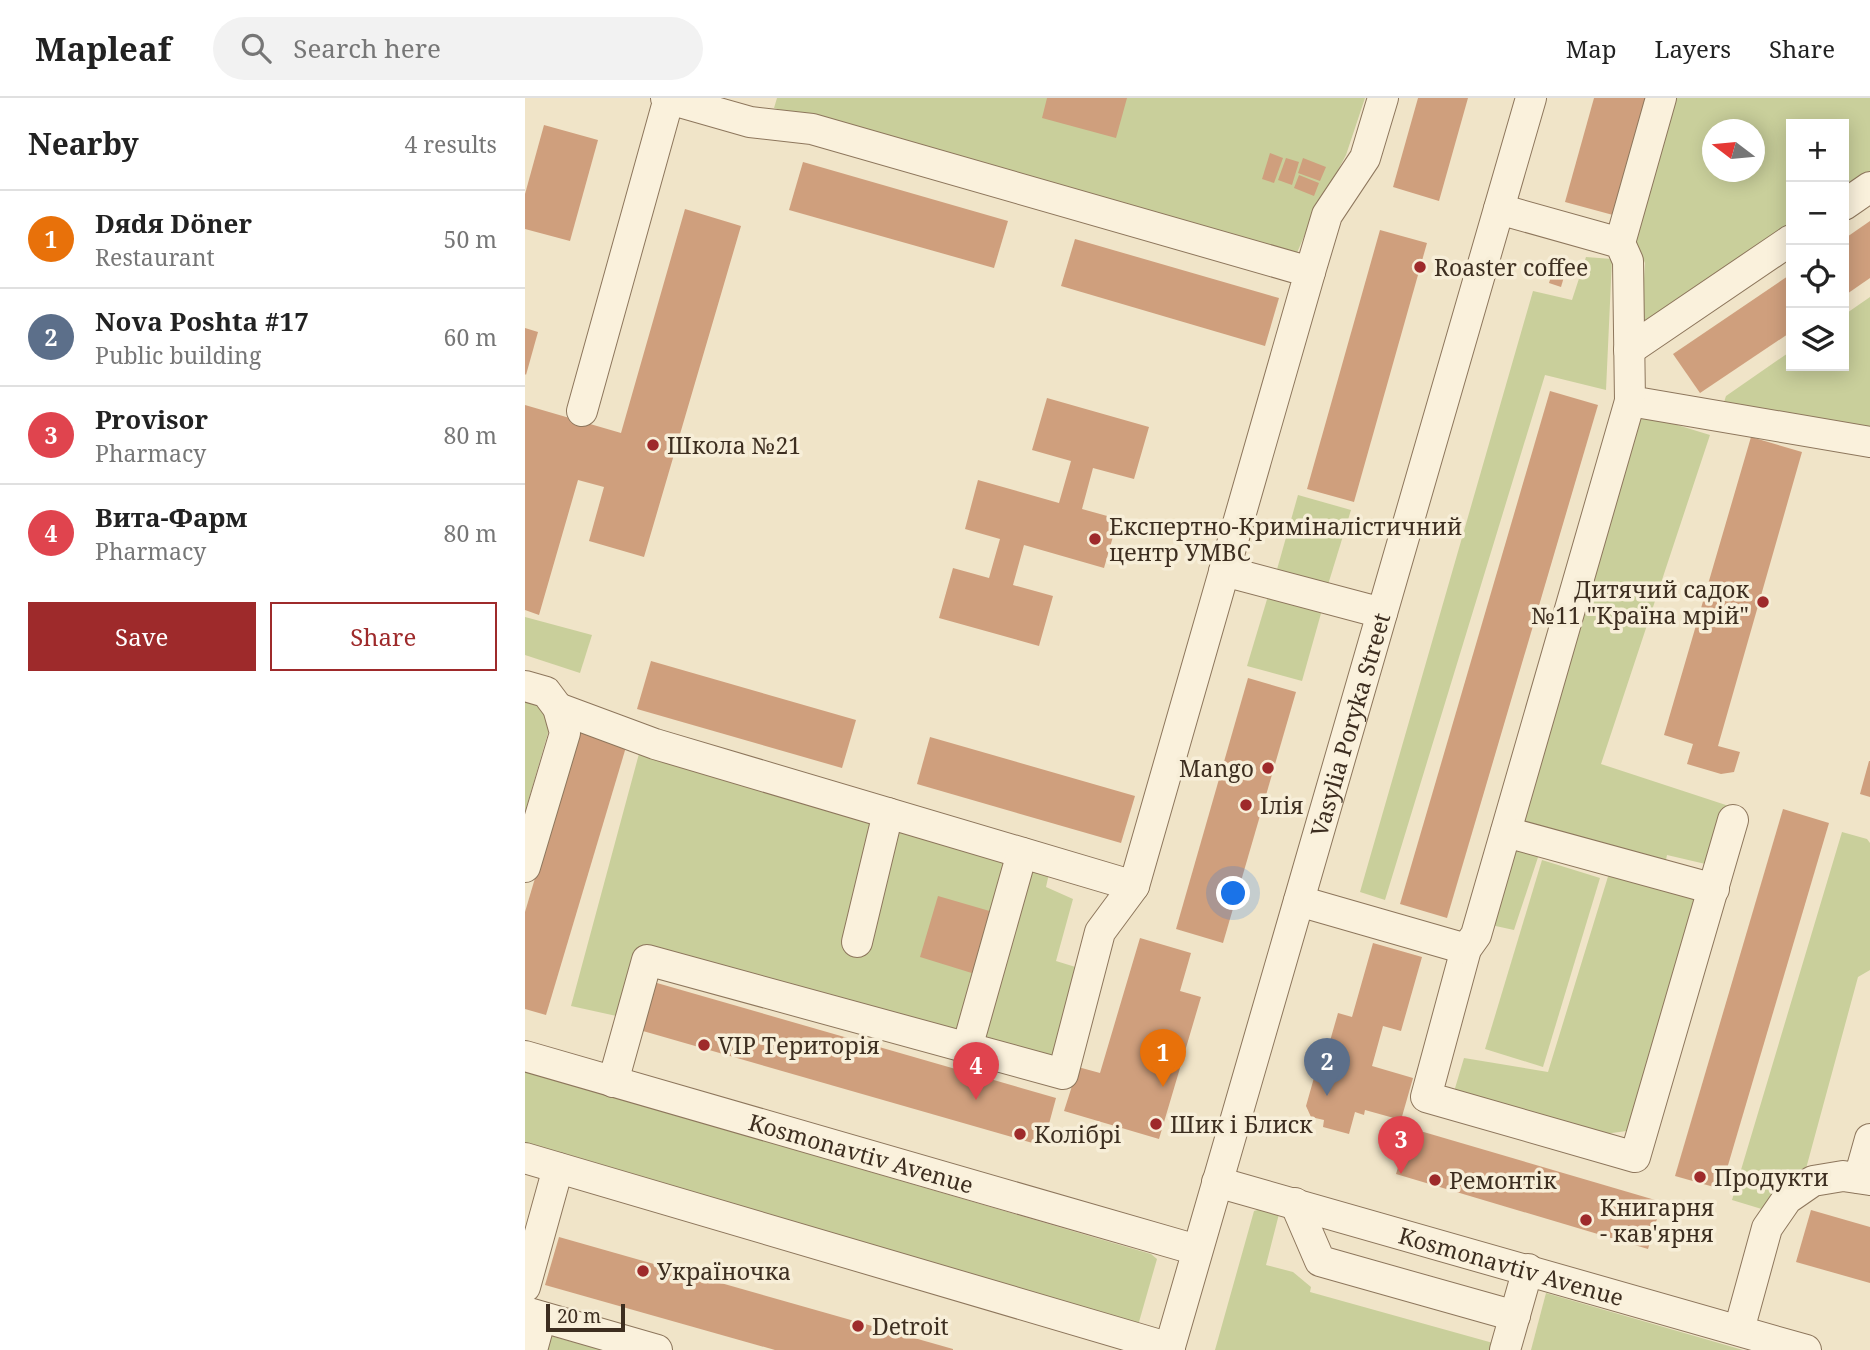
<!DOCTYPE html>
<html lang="en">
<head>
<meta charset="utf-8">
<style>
	body { margin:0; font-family:"Noto Serif",serif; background:#f2f2f2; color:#222 }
	.controls { position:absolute; right:21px; top:21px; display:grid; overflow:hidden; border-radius:0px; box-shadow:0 4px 18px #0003 }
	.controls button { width:63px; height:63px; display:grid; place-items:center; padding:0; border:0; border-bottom:2px solid #e0e0e0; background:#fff; color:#222; font:35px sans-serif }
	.compass { position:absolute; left:1177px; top:21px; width:63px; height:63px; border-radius:50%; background:#fff; box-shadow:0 4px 18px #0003; rotate:286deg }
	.scale { position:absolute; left:21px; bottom:18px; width:79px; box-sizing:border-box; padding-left:7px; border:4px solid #3d2e20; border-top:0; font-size:19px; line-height:24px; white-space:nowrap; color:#3d2e20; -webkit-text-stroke:5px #f7eed8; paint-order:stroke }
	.you { position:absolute; left:709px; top:796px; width:24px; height:24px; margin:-18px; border:5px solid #fff; border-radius:50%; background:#1a73e8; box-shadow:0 0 0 10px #1a73e833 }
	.badge { display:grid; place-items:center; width:46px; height:46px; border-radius:50%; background:#9e2a2b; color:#fff; font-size:23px; font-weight:700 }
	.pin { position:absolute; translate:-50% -58px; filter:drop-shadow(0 2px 4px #0008) }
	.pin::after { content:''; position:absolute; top:37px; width:24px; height:21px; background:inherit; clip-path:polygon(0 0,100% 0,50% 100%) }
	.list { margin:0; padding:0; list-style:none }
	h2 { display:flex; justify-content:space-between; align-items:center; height:91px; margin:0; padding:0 28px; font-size:30px }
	h2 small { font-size:23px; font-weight:400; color:#767676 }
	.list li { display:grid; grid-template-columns:46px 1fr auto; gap:21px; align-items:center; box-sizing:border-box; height:98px; padding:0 28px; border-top:2px solid #e0e0e0 }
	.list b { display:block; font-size:26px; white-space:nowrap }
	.list p { margin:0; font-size:23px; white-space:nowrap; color:#767676 }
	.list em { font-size:23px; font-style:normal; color:#767676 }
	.actions { display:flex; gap:14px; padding:21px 28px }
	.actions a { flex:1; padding:16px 0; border:2px solid #9e2a2b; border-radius:0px; text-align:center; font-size:24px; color:#9e2a2b }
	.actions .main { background:#9e2a2b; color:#fff }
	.icon { flex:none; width:38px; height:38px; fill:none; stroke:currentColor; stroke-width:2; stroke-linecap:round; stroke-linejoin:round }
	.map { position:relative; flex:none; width:1345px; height:1252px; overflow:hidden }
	header { display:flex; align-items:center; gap:42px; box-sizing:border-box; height:98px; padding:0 35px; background:#fff; border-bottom:2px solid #e0e0e0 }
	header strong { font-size:33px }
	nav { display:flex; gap:38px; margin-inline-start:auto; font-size:24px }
	.search { width:490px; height:63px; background:#f2f2f2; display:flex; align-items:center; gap:18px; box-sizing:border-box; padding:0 24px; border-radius:38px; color:#767676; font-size:26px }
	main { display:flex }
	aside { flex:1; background:#fff }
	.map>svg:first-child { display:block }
	.green { fill:#c9cf9b; fill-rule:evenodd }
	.building { fill:#cf9f7d }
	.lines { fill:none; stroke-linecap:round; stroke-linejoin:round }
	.minor-casing { stroke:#8d765c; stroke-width:32 }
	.minor { stroke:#faf1dc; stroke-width:30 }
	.poi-dot { fill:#9e2a2b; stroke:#f7eed8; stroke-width:2.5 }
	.labels { text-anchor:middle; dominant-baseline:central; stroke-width:7; stroke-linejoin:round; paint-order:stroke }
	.poi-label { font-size:23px; fill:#3d2e20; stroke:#f7eed8; text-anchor:start }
	.street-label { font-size:23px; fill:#3d2e20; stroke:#f7eed8 }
</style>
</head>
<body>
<header>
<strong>Mapleaf</strong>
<div class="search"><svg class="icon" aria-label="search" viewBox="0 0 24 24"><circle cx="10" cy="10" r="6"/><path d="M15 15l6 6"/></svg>Search here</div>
<nav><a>Map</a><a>Layers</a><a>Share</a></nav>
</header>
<main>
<aside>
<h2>Nearby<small>4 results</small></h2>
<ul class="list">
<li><span class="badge" style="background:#e8710a">1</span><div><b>Dяdя Döner</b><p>Restaurant</p></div><em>50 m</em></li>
<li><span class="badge" style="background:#5c6f8a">2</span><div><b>Nova Poshta #17</b><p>Public building</p></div><em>60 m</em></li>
<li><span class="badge" style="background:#e0444e">3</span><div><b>Provisor</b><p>Pharmacy</p></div><em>80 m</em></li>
<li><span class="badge" style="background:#e0444e">4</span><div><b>Вита-Фарм</b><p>Pharmacy</p></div><em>80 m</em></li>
</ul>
<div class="actions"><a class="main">Save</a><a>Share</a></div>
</aside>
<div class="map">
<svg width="1345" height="1252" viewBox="0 0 1345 1252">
	<rect width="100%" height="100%" fill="#f0e4c8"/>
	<g class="green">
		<path d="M252 0H840L821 57 784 127 771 157 249 10Z"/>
		<path d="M1150 0H1345V75L1319 93V26H1266V127L1116 227 1120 165 1109 142ZM1188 32H1230V74H1188Z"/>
		<path d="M1061 159 1087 161 1081 292 1020 277 860 802 835 794 1008 193 1047 202Z"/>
		<path d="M1345 199V333L1198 307 1201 298 1266 253V268H1319V217Z"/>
		<path d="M1113 315 1185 337 1076 666 1207 709 1189 768 1142 757 1136 787 1178 800 1109 1032 1065 1038 928 997 939 960 1023 974 1089 759 1020 738 989 832 966 827Z"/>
		<path d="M773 397 826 412 802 490 751 475Z"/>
		<path d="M743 498 797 512 777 583 722 568Z"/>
		<path d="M0 519 67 537 55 575 0 557Z"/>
		<path d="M0 603 15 607 25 628 0 714Z"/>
		<path d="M115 652 525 771 521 789 548 801 531 863 557 871 532 970 115 852 96 919 46 908Z"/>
		<path d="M1317 734 1342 741 1345 745V872L1333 879 1279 1078 1240 1112 1207 1102Z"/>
		<path d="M1017 762 1075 780 1018 969 960 951Z"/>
		<path d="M0 973 626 1156 632 1161 614 1224 605 1225 0 1048Z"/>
		<path d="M736 1111 754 1116 741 1167 768 1174 786 1189 785 1194 968 1245 969 1252H690L729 1113Z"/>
		<path d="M1021 1195 1218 1252H1006Z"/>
		<path d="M0 1231 77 1252H0Z"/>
	</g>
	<g class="building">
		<path d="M522 0H602L591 40 517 20Z"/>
		<path d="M893 0H943L914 103 868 89Z"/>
		<path d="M1069 0H1121L1088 117 1040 104Z"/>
		<path d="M19 27 73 42 45 143 0 131V96Z"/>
		<path d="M745 55 758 60 749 85 737 81Z"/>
		<path d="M761 60 774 64 767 87 753 82Z"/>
		<path d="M778 60 801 69 795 83 773 75Z"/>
		<path d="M278 64 483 123 469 170 264 112Z"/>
		<path d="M774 77 794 85 789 98 769 90Z"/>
		<path d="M160 111 216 128 119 459 64 443 79 389 53 382 14 517 0 512V307L96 335Z"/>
		<path d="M1345 123V180L1319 198V141Z"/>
		<path d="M855 132 902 145 829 404 782 391Z"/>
		<path d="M550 141 754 200 740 248 536 188Z"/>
		<path d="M1032 159 1044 162 1036 189 1024 185Z"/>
		<path d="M1266 176V234L1175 295 1148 256Z"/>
		<path d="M0 230 13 234 1 277 0 276Z"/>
		<path d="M1025 293 1073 307 922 820 875 806Z"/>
		<path d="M522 300 624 329 609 381 568 370 557 411 593 421 579 470 499 447 488 487 528 498 514 548 414 520 428 470 464 480 475 441 440 431 453 382 534 405 546 363 507 352Z"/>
		<path d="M1226 339 1277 354 1193 648 1215 654 1209 674 1196 676 1162 666 1168 646 1139 637Z"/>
		<path d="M126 563 331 622 317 670 112 611Z"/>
		<path d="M723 580 771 594 698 845 651 831Z"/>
		<path d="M56 625 104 639 21 917 0 911V814Z"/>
		<path d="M405 639 610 698 596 745 392 686Z"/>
		<path d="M1344 663H1345V699L1335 696Z"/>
		<path d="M1258 711 1304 725 1196 1091 1150 1078Z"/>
		<path d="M413 798 468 814 450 876 395 859Z"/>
		<path d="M615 840 666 855 655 893 676 899 634 1041 539 1013 553 969 575 975Z"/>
		<path d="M848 845 897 859 876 933 858 928 847 968 888 980 876 1022 840 1012 839 1017 830 1014 824 1036 798 1029 799 1022 786 1019 781 1008 798 948 803 950 813 915 827 919Z"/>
		<path d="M125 883 531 1000 518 1048 111 931Z"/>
		<path d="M885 1030 1137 1104 1123 1151 871 1076Z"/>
		<path d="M1286 1112 1345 1129V1185L1271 1164Z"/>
		<path d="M34 1139 428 1251V1252H250L20 1187Z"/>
	</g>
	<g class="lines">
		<defs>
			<g id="minor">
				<path d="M1319 107 1345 89"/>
				<path d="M974 111 1095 145 1103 163 1105 303 1345 344"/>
				<path d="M1095 145 1136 0"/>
				<path d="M785 174 802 117 840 60 858 0"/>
				<path d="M1104 252 1266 142"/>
				<path d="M1105 303 951 837 941 851 901 999 1110 1059 1208 722"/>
				<path d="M57 313 144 0"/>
				<path d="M699 473 857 515"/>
				<path d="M0 588 21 594 33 610 40 635 0 769"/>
				<path d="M33 610 130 646 609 788 785 174 287 31 225 24 141 0"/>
				<path d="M981 734 1189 791"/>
				<path d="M774 803 941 851"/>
				<path d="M332 844 363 715"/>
				<path d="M442 950 497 755"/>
				<path id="s1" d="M0 958 672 1152"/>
				<path d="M88 984 122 862 538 976 575 834 609 788"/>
				<path d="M0 1060 645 1250"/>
				<path d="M1334 1080 1345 1041"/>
				<path id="s2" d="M692 1084 1281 1252"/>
				<path d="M770 1105 795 1163 990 1218"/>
				<path d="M0 1189 33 1070"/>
				<path d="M0 1214 132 1252"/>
				<path d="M1214 1232 1242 1130 1262 1101 1288 1083 1318 1078 1345 1082"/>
				<path d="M7 1252 16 1219"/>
				<path id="s3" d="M644 1252 1006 0"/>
				<path d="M980 1252 1003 1171"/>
			</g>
		</defs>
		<use href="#minor" class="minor-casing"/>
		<use href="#minor" class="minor"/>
	</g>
	<g class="poi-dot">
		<circle cx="895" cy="169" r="7"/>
		<circle cx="128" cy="347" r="7"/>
		<circle cx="570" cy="441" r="7"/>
		<circle cx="1238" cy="504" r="7"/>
		<circle cx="743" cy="670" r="7"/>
		<circle cx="721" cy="707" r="7"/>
		<circle cx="179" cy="947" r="7"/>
		<circle cx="631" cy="1026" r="7"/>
		<circle cx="495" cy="1036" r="7"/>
		<circle cx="1175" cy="1079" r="7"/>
		<circle cx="910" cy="1082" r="7"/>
		<circle cx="1061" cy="1122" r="7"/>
		<circle cx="118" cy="1173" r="7"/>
		<circle cx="333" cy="1228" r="7"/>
	</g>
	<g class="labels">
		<g class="poi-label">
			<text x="909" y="169">Roaster coffee</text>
			<text x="142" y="347">Школа №21</text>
			<text x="584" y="428">Експертно-Криміналістичний<tspan x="584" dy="26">центр УМВС</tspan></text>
			<text x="1224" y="491" text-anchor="end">Дитячий садок<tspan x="1224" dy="26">№11 "Країна мрій"</tspan></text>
			<text x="729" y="670" text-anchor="end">Mango</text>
			<text x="735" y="707">Ілія</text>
			<text x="193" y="947">VIP Територія</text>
			<text x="645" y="1026">Шик і Блиск</text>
			<text x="509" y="1036">Колібрі</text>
			<text x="1189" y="1079">Продукти</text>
			<text x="924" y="1082">Ремонтік</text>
			<text x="1075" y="1109">Книгарня<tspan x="1075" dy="26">- кав'ярня</tspan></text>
			<text x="132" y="1173">Україночка</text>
			<text x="347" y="1228">Detroit</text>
		</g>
		<g class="street-label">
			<text stroke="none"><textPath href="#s3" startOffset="651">Vasylia Poryka Street</textPath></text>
			<text stroke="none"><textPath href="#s1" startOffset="350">Kosmonavtiv Avenue</textPath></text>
			<text stroke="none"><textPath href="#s2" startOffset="306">Kosmonavtiv Avenue</textPath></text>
		</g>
	</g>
</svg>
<div class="controls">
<button>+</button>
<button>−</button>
<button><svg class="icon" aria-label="locate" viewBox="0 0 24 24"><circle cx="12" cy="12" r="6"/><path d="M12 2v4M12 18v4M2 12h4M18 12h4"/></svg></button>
<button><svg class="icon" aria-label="layers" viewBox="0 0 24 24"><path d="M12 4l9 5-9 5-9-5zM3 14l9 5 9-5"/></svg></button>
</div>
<svg class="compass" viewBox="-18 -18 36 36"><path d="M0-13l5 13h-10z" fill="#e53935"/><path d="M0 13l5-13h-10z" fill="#767676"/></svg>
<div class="scale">20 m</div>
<div class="you"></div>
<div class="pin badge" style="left:638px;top:989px;background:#e8710a">1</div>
<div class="pin badge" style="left:802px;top:998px;background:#5c6f8a">2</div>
<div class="pin badge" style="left:876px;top:1076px;background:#e0444e">3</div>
<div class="pin badge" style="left:451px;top:1002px;background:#e0444e">4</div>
</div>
</main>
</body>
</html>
